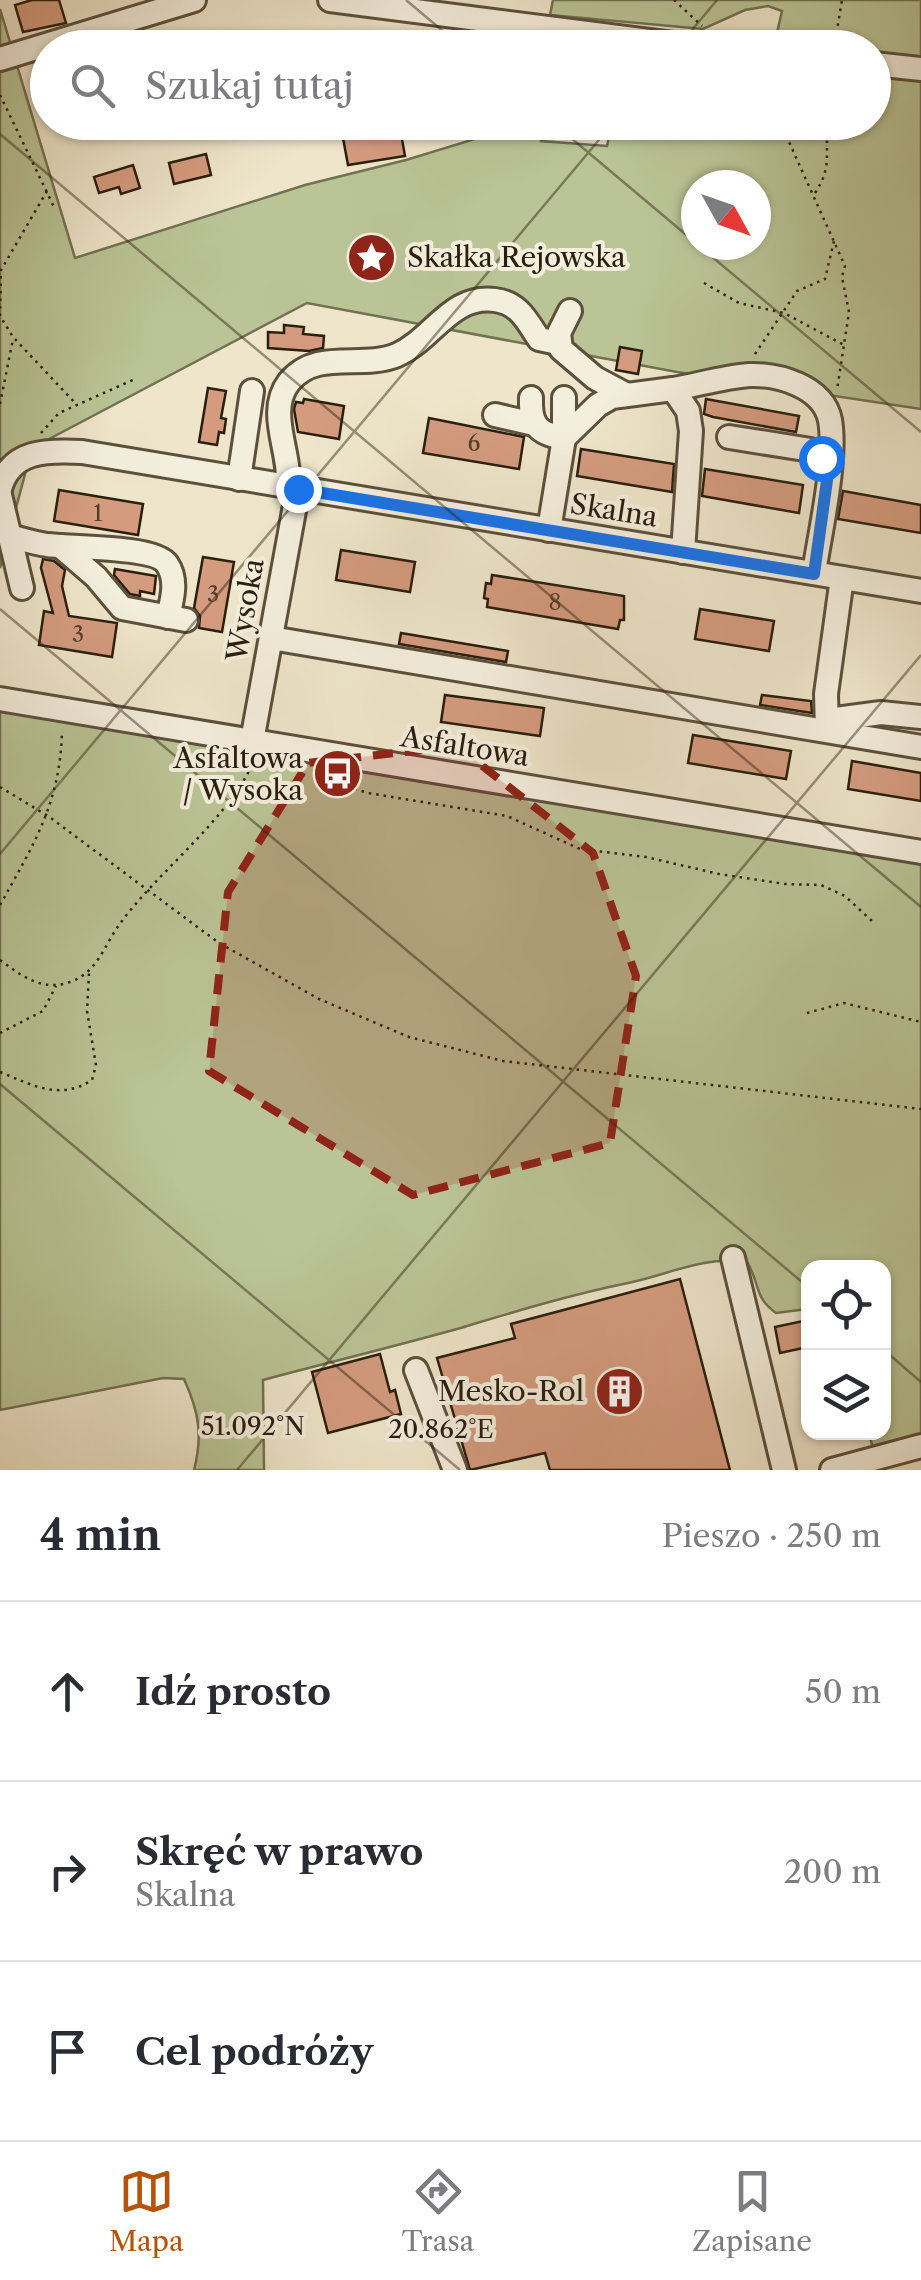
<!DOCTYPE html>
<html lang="pl">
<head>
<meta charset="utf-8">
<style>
	body { margin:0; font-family:"Libre Caslon Text",serif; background:#f2f2f3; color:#2b2b33 }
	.controls { position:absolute; right:30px; bottom:30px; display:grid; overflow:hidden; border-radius:20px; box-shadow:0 2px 8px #0004 }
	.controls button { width:90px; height:90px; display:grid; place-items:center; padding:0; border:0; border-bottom:2px solid #e1e1e2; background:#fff; color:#2b2b33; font:50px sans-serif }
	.compass { position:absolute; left:681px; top:170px; width:90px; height:90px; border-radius:50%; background:#fff; box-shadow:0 2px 8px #0004; rotate:130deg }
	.stop { position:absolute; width:30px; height:30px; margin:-22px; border:8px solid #1a73e8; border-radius:50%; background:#fff }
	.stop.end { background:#1a73e8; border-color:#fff; box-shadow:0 2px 10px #0008 }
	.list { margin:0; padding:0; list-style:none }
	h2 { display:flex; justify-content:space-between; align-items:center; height:130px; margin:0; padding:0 40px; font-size:42px }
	h2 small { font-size:32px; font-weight:400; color:#7c7c81 }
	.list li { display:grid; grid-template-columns:65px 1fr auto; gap:30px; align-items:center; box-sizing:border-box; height:180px; padding:0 40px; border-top:2px solid #e1e1e2 }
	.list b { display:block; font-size:38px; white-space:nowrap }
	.list p { margin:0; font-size:32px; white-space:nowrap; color:#7c7c81 }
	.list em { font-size:32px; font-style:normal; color:#7c7c81 }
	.icon { flex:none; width:55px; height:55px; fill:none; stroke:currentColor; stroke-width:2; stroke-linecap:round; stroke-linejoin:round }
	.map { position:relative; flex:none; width:921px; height:1470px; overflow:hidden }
	.search { position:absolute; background:#fff; box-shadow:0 2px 8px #0004; left:30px; right:30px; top:30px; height:110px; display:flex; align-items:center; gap:25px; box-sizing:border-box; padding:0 35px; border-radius:55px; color:#7c7c81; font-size:38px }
	.sheet { height:670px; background:#fff }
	nav { display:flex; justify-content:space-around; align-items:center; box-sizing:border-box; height:140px; border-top:2px solid #e1e1e2; background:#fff; font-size:28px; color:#7c7c81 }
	nav a { display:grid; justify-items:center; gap:5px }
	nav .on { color:#b45309 }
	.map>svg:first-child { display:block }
	.green { fill:#bac496; stroke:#727152; stroke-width:2.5; fill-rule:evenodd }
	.building { fill:#d49b7e; stroke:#2a1e0d; stroke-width:2.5 }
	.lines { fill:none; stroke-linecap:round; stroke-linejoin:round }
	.minor-casing { stroke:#5b503c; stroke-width:28 }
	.path { stroke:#2a1e0d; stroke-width:2.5; stroke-dasharray:2.5 5; stroke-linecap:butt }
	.minor { stroke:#f4eedd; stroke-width:22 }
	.route { stroke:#1a73e8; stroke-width:12 }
	.marked { fill:#8f2418; fill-opacity:0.2; stroke:#8f2418; stroke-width:8; stroke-dasharray:20 12; stroke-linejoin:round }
	.ticks { fill:none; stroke:#2a1e0d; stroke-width:2.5; stroke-opacity:0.45 }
	.labels { text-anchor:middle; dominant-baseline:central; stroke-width:8; stroke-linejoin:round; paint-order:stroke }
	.number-label { font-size:22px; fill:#543d29 }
	.poi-label { font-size:28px; fill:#2a1e0d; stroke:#f4eedd; text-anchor:end }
	.street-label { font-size:28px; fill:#2a1e0d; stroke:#f4eedd }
	.ticks-label { font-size:25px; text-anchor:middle; fill:#2a1e0d; stroke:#f4eedd; stroke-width:8; stroke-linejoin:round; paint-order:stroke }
</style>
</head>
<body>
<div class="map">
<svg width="921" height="1470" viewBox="0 0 921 1470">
	<rect width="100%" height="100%" fill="#eee5ca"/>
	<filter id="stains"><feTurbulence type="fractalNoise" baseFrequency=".002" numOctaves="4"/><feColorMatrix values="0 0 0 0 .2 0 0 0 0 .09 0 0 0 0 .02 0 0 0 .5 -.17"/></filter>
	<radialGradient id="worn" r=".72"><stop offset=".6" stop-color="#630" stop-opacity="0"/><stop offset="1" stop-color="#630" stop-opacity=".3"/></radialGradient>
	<g class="green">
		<path d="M553 0H921V63L874 57V48L774 46 782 11 768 6 745 10 703 29 550 15Z"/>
		<path d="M0 9 75 258 305 185 406 160 527 123H542L541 141 607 146 612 123H721L771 131 773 123 874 122V77L921 81V409L677 372 307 303 32 448 0 568ZM696 185H756V245H696Z"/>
		<path d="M0 696 921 849V1436L873 1449 869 1433 884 1432V1268H808V1309L776 1313C753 1296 761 1285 747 1262 700 1256 672 1274 628 1283 569 1295 514 1312 457 1329 392 1347 327 1363 263 1380L264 1470H194C203 1435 199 1412 184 1379L163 1378 0 1410Z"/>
	</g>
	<g class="building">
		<path d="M32 0H59L66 23 23 32 15 5Z"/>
		<path d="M400 128 405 156 348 165 343 138Z"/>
		<path d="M206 154 211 175 174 184 169 163Z"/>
		<path d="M133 165 140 188 121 194 119 187 99 193 94 177Z"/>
		<path d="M284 325 304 327 303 334 324 336 323 348 309 351 268 348V332L284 333Z"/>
		<path d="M620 347 642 351 638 374 616 370Z"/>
		<path d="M208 388 226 391 221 418 226 419 224 433 219 432 217 445 199 442Z"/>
		<path d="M304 399 344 406 339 439 298 432 294 409 296 402 303 403Z"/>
		<path d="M706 399 799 416 796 432 713 417 704 414Z"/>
		<path d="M429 418 524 437 519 469 423 453Z"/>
		<path d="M581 449 674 464 672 492 577 476Z"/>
		<path d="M705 469 803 485 799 513 702 496Z"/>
		<path d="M59 490 143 504 138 535 54 521Z"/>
		<path d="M843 491 921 505V533L838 519Z"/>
		<path d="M341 550 415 562 410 592 336 580Z"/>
		<path d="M203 557 234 562 222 632 199 628 200 616 194 608Z"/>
		<path d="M43 559 54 561 65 570 62 586 69 616 117 623 112 657 39 645 44 611 53 613 41 568Z"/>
		<path d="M115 569 156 576 154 594 140 591V596L130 594 114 575Z"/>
		<path d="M492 575 624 596V620H620L618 629 487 607 488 599 484 598 486 583 491 584Z"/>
		<path d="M700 609 774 621 769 651 695 639Z"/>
		<path d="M401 633 508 651 506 662 399 644Z"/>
		<path d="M445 695 544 708 540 736 441 722Z"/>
		<path d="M762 695 811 701 812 713 760 705Z"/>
		<path d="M693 735 791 751 786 779 688 763Z"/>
		<path d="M852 761 921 773V801L848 789Z"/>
		<path d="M680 1279 730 1470H550L545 1453 470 1470 437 1358 515 1338 511 1324Z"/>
		<path d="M808 1320V1347L780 1353 775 1327Z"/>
		<path d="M380 1354 390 1392 395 1390 401 1414 328 1433 312 1372Z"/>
	</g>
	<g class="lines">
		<defs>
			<g id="minor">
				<path d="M330 0 704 48"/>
				<path d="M0 59 194 0"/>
				<path d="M874 64 921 69"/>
				<path d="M570 311 559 333 561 349 595 378 625 394"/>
				<path d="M673 389C697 385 724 377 749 375 778 374 823 386 830 420 837 460 820 532 814 573"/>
				<path d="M531 398C530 425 538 434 564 438V398"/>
				<path d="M495 415 534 424"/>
				<path d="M729 437 811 450 829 466"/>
				<path d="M239 479 252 391"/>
				<path d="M287 487C293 455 265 413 289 382 317 348 361 370 397 355 433 339 451 294 495 300 519 303 527 321 539 339L558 343"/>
				<path d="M0 489C10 450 47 450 82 452L921 591"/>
				<path d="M0 495 22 588"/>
				<path d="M549 530 564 438 598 405 612 397 673 389 688 411 691 431 683 552"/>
				<path d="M9 536C21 539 34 543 47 545 71 548 155 546 167 564 178 580 172 600 168 617"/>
				<path d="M60 546 96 577 122 608 186 620"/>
				<path d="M271 638 921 747"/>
				<path d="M0 699 921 852"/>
				<path d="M828 720 881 713 921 717"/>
				<path d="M827 730 826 694 842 578"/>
				<path d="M252 741 298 489"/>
				<path d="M733 1258 784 1470"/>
				<path d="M416 1370 455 1470"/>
				<path d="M832 1470 921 1446"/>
			</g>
		</defs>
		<use href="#minor" class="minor-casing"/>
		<g class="path">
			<path d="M674 0 702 26"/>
			<path d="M834 48 842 0"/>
			<path d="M0 95 54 207"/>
			<path d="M780 122 845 266 842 277 849 312 837 390"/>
			<path d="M47 191 1 270 0 316 13 337 77 405"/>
			<path d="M815 193C834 164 823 154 829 122"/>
			<path d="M704 283 739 303 784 313 844 345"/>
			<path d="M755 354 797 291 825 279 834 241"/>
			<path d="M0 404 13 339"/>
			<path d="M41 433 59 413 135 379"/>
			<path d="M329 774 342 785 368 793 507 816 580 849 646 857 719 874 785 884 821 885 845 896 873 922"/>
			<path d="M0 787 48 816 219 943 319 999 409 1037 503 1061 921 1109"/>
			<path d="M0 905C34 844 60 803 62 732"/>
			<path d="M0 960C22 976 42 992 70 982 97 973 104 946 119 925 157 872 226 822 253 763"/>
			<path d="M807 1013 844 1003 921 1022"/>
			<path d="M0 1033 43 1011 56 986"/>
			<path d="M0 1072C32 1085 60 1101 92 1080L96 1065 87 1011 89 973"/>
		</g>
		<use href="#minor" class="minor"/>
	</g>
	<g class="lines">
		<path class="route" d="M298 489 814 574 829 466 821 458"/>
	</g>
	<path class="marked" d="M457 746 593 853 636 976 610 1143 413 1195 209 1071 228 892 308 763Z"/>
	<path class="ticks" d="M406 0 463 48M677 48 717 0M552 122 696 243M0 134 921 907M698 245 921 432M0 609 808 1287M0 854 614 122M0 1084 460 1470M884 1350 921 1382M237 1470 921 655"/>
	<defs>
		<symbol id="sight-disc" viewBox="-11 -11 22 22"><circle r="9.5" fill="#8f2418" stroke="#f4eedd"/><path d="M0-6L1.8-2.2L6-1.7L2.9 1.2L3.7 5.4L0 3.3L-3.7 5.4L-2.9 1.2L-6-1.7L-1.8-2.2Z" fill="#fff"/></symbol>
		<symbol id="bus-disc" viewBox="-11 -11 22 22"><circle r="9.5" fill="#8f2418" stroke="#f4eedd"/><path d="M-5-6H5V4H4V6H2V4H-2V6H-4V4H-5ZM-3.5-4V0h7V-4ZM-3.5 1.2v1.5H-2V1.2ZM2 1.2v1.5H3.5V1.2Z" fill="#fff"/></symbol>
		<symbol id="building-disc" viewBox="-11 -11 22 22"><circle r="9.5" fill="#8f2418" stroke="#f4eedd"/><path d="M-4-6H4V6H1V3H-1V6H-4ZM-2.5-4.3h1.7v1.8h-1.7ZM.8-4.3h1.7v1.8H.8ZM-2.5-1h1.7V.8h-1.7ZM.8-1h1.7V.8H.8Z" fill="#fff"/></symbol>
	</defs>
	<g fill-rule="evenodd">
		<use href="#sight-disc" x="344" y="230" width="55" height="55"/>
		<use href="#bus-disc" x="310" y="746" width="55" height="55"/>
		<use href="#building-disc" x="592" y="1364" width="55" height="55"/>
	</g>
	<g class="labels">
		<g class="number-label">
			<text x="474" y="443">6</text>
			<text x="98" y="513">1</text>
			<text x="213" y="594">3</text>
			<text x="555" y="602">8</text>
			<text x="78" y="634">3</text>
		</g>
		<g class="poi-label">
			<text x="407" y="257" text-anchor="start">Skałka Rejowska</text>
			<text x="303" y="758">Asfaltowa<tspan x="303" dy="32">/ Wysoka</tspan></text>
			<text x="584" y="1391">Mesko-Rol</text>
		</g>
		<g class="street-label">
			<text transform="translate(614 510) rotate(9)">Skalna</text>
			<text transform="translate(245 610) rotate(-80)">Wysoka</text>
			<text transform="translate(465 746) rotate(9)">Asfaltowa</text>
		</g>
	</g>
	<g class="ticks-label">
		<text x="253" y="1435">51.092°N</text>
		<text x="441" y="1438">20.862°E</text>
	</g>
	<rect width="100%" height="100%" filter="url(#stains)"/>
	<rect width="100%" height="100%" fill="url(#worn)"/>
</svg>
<div class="controls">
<button><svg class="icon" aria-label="locate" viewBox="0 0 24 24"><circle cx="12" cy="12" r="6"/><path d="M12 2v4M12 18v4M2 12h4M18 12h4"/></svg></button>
<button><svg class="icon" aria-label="layers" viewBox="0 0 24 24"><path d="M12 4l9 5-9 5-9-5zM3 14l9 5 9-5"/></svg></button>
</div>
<svg class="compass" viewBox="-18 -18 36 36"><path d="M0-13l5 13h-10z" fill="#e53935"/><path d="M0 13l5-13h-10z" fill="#7c7c81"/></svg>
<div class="stop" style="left:821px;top:458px"></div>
<div class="stop end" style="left:298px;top:489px"></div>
<div class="search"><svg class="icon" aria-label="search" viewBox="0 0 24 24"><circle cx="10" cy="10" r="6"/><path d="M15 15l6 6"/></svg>Szukaj tutaj</div>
</div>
<section class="sheet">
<h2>4 min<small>Pieszo · 250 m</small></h2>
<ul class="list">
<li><svg class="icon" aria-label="ahead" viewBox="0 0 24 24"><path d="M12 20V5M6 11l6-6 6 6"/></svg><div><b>Idź prosto</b></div><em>50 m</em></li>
<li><svg class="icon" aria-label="right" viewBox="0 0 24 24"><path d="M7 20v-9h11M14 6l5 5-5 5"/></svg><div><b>Skręć w prawo</b><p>Skalna</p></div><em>200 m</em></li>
<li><svg class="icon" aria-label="arrive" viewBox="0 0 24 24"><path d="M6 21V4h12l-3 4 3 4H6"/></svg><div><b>Cel podróży</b></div></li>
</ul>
</section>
<nav>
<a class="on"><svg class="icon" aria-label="map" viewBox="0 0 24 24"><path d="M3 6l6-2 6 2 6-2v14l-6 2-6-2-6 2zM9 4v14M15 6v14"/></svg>Mapa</a>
<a><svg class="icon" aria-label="directions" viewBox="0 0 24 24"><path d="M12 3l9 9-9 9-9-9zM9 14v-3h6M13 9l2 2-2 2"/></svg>Trasa</a>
<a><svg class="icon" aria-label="saved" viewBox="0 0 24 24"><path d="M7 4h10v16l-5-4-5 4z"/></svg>Zapisane</a>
</nav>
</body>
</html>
